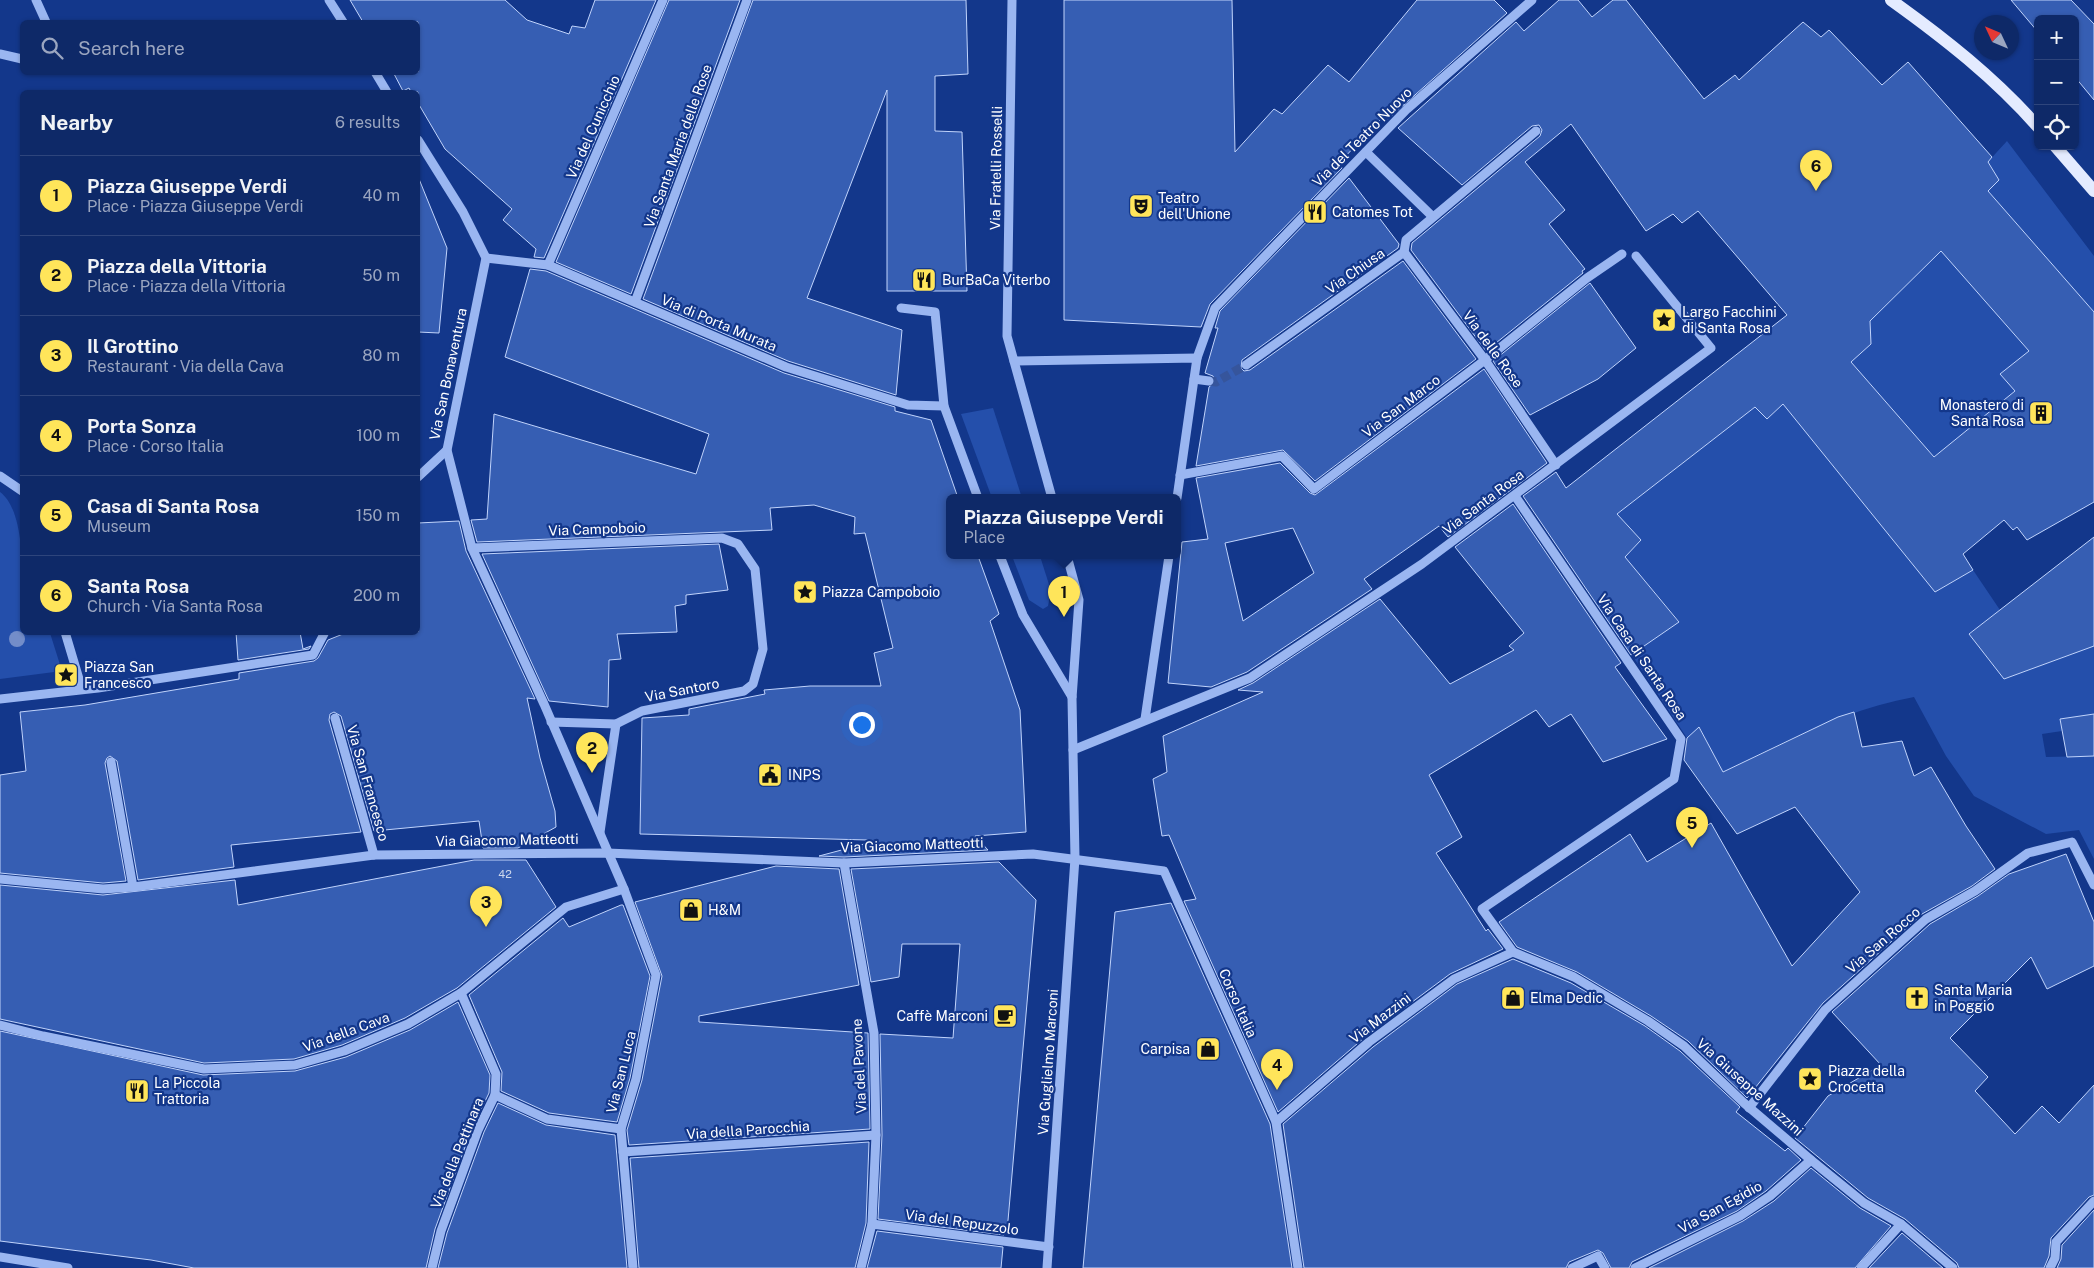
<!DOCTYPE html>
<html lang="en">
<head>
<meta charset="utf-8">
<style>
	body { margin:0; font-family:"Public Sans",sans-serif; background:#1c3571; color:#f1f3f6 }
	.controls { position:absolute; right:15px; top:15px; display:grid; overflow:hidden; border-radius:8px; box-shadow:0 1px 4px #0004 }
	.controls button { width:45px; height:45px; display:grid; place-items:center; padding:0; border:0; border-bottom:1px solid #2e457c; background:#0e2968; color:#f1f3f6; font:25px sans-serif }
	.compass { position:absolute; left:1974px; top:15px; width:45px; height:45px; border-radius:50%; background:#0e2968; box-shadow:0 1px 4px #0004; rotate:314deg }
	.you { position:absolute; left:861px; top:724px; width:18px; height:18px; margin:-12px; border:4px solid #fff; border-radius:50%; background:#1a73e8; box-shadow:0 0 0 8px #1a73e833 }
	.badge { display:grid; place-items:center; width:32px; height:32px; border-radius:50%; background:#ffe55a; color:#111; font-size:16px; font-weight:700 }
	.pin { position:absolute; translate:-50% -41px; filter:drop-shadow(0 1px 2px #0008) }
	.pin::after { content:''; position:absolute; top:26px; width:18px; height:15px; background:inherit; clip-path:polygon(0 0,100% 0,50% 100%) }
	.popup { position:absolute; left:946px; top:494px; width:235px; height:65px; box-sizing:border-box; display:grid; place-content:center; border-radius:8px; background:#0e2968; filter:drop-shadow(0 1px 4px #0005); font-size:16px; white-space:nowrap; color:#9ba6c0 }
	.popup b { font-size:19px; color:#f1f3f6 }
	.popup::after { content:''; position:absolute; left:50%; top:100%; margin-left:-10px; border:10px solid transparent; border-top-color:#0e2968 }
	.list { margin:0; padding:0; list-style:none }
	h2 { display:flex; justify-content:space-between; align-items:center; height:65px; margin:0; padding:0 20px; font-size:21px }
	h2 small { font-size:16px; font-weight:400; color:#9ba6c0 }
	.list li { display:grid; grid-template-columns:32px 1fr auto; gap:15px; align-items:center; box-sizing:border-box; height:80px; padding:0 20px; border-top:1px solid #2e457c }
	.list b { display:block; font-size:19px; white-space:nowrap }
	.list p { margin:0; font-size:16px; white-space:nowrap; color:#9ba6c0 }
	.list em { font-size:16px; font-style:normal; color:#9ba6c0 }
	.icon { flex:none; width:28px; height:28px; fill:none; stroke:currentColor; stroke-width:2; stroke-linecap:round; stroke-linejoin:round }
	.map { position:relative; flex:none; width:2094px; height:1268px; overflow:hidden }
	.search { position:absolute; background:#0e2968; box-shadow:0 1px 4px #0004; left:20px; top:20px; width:400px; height:55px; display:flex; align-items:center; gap:12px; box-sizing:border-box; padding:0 18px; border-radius:8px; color:#9ba6c0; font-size:19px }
	.panel { position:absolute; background:#0e2968; box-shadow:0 1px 4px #0004; left:20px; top:90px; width:400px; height:545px; border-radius:8px }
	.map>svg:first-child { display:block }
	.green { fill:#244fab }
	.building { fill:#365eb3; stroke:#c1d4fc; fill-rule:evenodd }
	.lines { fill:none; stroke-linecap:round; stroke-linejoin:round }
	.minor-tunnel { stroke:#36559c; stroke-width:9; stroke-dasharray:9 4.5; stroke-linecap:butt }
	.minor { stroke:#9ab6f1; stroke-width:9 }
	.major { stroke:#e4ebff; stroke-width:12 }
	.tree { fill:#738dc9 }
	.labels { text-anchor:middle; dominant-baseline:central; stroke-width:4.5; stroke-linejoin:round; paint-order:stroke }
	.number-label { font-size:11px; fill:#cdd7ec }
	.street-label { font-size:14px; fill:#fff; stroke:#13378b }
	.poi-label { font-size:14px; fill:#fff; stroke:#13378b; text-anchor:start }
</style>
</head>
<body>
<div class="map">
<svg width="2094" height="1268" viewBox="0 0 2094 1268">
	<rect width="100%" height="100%" fill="#13378b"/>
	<g class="green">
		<path d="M2007 141 2094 256V312L1988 191 1999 180 1985 165Z"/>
		<path d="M1941 251 2029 351 2001 374 2015 391 1934 457 1851 362 1870 321Z"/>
		<path d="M1783 404 1935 592 1973 570 2000 610 1969 634 2004 679 2073 654 2090 639 2094 643V714L2060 719 2062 731 2042 734 2046 757 2094 756V859L2079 830 2046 834 1974 796 1946 756 1914 697C1846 709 1785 742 1723 772L1700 728 1687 738 1632 655 1679 621 1625 557 1641 540 1617 514 1755 407 1767 419Z"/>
		<path d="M993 408 1022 498H992L961 414Z"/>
		<path d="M0 492C29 513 22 598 22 632L50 633 62 671 0 679Z"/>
		<path d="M1012 556H1040L1051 591 1048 606 1043 609 1029 600Z"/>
	</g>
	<g class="building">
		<path d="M350 0H505L527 20 569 34 572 26 585 28 595 0H656L544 258 534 257 536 249 503 220 512 209 445 149 418 103V92H411L409 88 403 91 393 72H418V22H363Z"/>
		<path d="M669 0H740L631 294 556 262Z"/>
		<path d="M753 0H966L968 74 935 76V131L962 132 967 291H887V90L807 298 902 330 896 395 788 361 643 299Z"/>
		<path d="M1064 0H1232L1235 152 1274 109 1282 114 1328 65 1349 82 1417 0H1494L1507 13 1388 119 1384 116 1339 163 1342 168 1210 304 1201 327 1064 320Z"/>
		<path d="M1559 0H1578L1592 17 1613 0H1626L1704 99 1735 75 1739 80 1803 22 1821 37 1829 30 1882 85 1908 62 1992 157 1988 162 1999 180 1988 191 2094 312V502L2027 540 2017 527 2013 530 2004 520 1963 554 1973 570 1935 592 1783 404 1767 419 1755 407 1617 514 1641 540 1625 557 1679 622 1631 655 1523 496 1556 472 1566 488 1787 315 1698 211 1682 223 1673 214 1646 231 1571 124 1525 162 1565 210 1549 224 1585 269 1582 271 1583 273 1486 351 1411 250 1412 243 1540 136 1542 130 1539 125 1532 126 1462 185 1398 128 1516 22 1524 31ZM1941 251 2029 351 2000 374 2015 391 1934 457 1851 362 1871 344 1870 321Z"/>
		<path d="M2011 0H2071L2094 24V100L2075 77V19H2038V32Z"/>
		<path d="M1349 178 1399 244 1398 248 1242 360 1241 368 1244 371 1250 370 1403 261 1476 359 1315 481 1283 450 1196 466 1209 387 1215 382 1213 376 1205 373 1218 328H1215L1220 311Z"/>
		<path d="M418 179H419L447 248 439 333 418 332Z"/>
		<path d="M530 269 546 271 784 373 895 407V411L931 420 958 498H950V556H978L999 614 990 621 1020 710 1026 832 975 836 988 850 844 857 819 856 868 843V840L640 834 642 718 689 715V709L765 694 764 690 810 686H881L874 653 893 648 865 533 854 534 855 517 814 505 770 508 772 530 477 542 471 520 487 519 494 414 696 474 709 434 505 357Z"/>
		<path d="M1590 283 1636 348 1598 379 1530 415 1493 361Z"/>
		<path d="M1484 369 1547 463 1448 537 1439 526 1364 579 1372 589 1247 672 1211 687 1168 683 1182 542 1208 539 1196 478 1280 463 1310 493 1315 495ZM1293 528 1314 573 1243 621 1225 543Z"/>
		<path d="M1513 504 1621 663 1615 667 1667 739 1603 762 1571 714 1549 727 1536 710 1429 775 1462 837 1436 853 1486 931 1488 929 1503 949 1450 974 1365 1037 1278 1112 1184 901 1196 899 1169 835 1162 836 1153 779 1167 772 1163 736 1263 692 1238 690 1253 683 1380 599 1450 684 1514 650 1509 646 1524 633 1455 547Z"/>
		<path d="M459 521 466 551 535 699 527 698 540 758 555 811 556 827 518 848H483L479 821 374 831 341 716 334 712 330 714 329 720 361 832 231 845 234 867 138 880 117 761 110 756 107 758 105 763 126 881 103 883 0 873V775L26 771 20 712 85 705 239 679V673L314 661 318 658 328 640 348 632H418V523Z"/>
		<path d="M2094 537V646L2004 679 1969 634Z"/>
		<path d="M719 544 728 590 686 595V604L675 606 677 632 617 634 621 659 609 660 608 707 549 701 482 554Z"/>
		<path d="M236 632H300L303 649 311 646 309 649 238 660Z"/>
		<path d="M1854 712 1862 747 1902 741 1914 776 1931 767 1966 826 1995 869 1972 886 1922 914 1823 1003 1747 1098 1688 1041 1651 1016 1577 972 1517 947 1499 922 1630 834 1647 862 1711 823 1792 966 1860 892 1795 807 1737 834 1684 760 1687 738 1699 727 1723 772 1838 717Z"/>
		<path d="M2094 714V756L2067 757 2060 719Z"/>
		<path d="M2066 854 2094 922V966L2047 989 2031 957 1950 1038 1988 1077 1975 1091 2015 1134 2042 1106 2059 1123 2094 1085V1195L2089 1197 2051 1238 2049 1256 2044 1268H1959L1957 1263 1905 1219 1868 1198 1795 1138 1828 1096 1881 1065 1832 1012 1930 924 1978 896 2009 874Z"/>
		<path d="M474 860H526L556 907 457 988 405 1018 342 1045 294 1059 204 1063 0 1019V885L103 895 235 880 238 905Z"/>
		<path d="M999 862 1036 900 1007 1232 1004 1231V1235L878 1219 882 1135 880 1034 953 1038 960 944H902L899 977 871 982 851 869Z"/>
		<path d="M776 866 839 869 859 985 699 1016V1022L868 1033 870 1129 629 1145 627 1130 642 1080 662 976 635 902Z"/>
		<path d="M1171 903 1270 1124 1292 1268H1083L1115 912Z"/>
		<path d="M621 905H623L650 976 630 1078 617 1122 549 1113 501 1091 502 1072 469 995 563 918 569 927Z"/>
		<path d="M1513 959 1571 983 1645 1026 1680 1051 1740 1107 1736 1112 1785 1151 1788 1148 1801 1160 1766 1191 1737 1211 1632 1262 1629 1268H1611L1603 1253 1598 1250 1569 1262 1566 1268H1304L1283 1124 1373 1047 1457 984Z"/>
		<path d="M458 1002 490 1075 489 1093 472 1128 435 1229 426 1268H194L151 1260 0 1241V1031L203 1075 295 1071 346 1057 410 1030Z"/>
		<path d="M498 1103 546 1125 615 1135 627 1268H438L447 1233 484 1132Z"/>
		<path d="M869 1142 866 1223 855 1268H639L630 1158Z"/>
		<path d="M1811 1168 1860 1208 1891 1226 1855 1268H1649L1743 1221 1774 1201Z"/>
		<path d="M2094 1210V1268H2057L2061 1259 2062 1245Z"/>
		<path d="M877 1231 1003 1247 1001 1268H867Z"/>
		<path d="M1902 1233 1943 1268H1869Z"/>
	</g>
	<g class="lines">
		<path class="minor-tunnel" d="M1209 381 1216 382 1246 365"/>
		<g class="minor">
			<path d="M36 0 46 22"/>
			<path d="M329 0 343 22"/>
			<path d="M1012 0 1007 336 1052 498"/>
			<path d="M0 54 22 59"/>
			<path d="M375 72 387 92"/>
			<path d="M1366 152 1433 217"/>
			<path d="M1404 252 1485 360 1556 465"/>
			<path d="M486 258 548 265 786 367 908 405 944 406"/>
			<path d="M548 265 663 0"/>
			<path d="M635 302 747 0"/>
			<path d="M901 308 935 312 944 406 978 498"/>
			<path d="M1197 358 1215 308 1407 109 1532 0"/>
			<path d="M1014 361 1197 358 1177 498"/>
			<path d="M1246 365 1404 252 1406 240 1536 131"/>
			<path d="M1194 379 1209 381"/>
			<path d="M1180 475 1282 456 1314 489 1485 360 1587 278 1622 254"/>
			<path d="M0 476 22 491"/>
			<path d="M418 477 447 450"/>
			<path d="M472 548 722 538 738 544 755 569 763 649 753 684 744 691 642 711 616 724 551 722"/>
			<path d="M1000 556 1023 615 1072 697"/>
			<path d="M65 632 82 689"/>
			<path d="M0 699 98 688 313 655 325 632"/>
			<path d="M335 718 374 855"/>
			<path d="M1145 719 1169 556"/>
			<path d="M1073 750 1250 678 1422 564 1711 348 1636 256"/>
			<path d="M111 762 133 887"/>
			<path d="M600 832 616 724"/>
			<path d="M844 863 874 1033 876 1135 872 1224 861 1268"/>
			<path d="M0 879 103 889 133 887 374 855 607 853 844 863 1033 854 1164 871 1276 1122 1298 1268"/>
			<path d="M624 889 656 975 636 1079 621 1129 633 1268"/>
			<path d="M1513 952 1482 909 1674 779 1681 739 1515 496"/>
			<path d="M1513 952 1574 977 1648 1021 1684 1046 1744 1103 1811 1160 1864 1203 1901 1224 1953 1268"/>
			<path d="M0 1025 43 1036 204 1069 295 1065 344 1051 408 1024 461 993 566 907 624 889 544 704 472 548 447 450 486 258 463 212 418 140"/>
			<path d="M495 1095 547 1119 621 1129"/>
			<path d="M1749 1108 1825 1010 1926 919 1975 891 2028 853 2072 842 2094 885"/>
			<path d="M1276 1122 1369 1042 1454 979 1513 952"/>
			<path d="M623 1152 876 1135"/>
			<path d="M872 1224 1049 1247"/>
			<path d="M0 1257 68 1268"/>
			<path d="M432 1268 441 1231 478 1130 495 1095 496 1074 461 993"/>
			<path d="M1047 1268 1075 858 1072 698 1079 600 1067 556"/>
			<path d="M1572 1268 1598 1256 1605 1268"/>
			<path d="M1635 1268 1740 1216 1770 1196 1811 1160"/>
			<path d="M1861 1268 1901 1224"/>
			<path d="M2050 1268 2055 1258 2056 1242 2094 1201"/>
		</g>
		<g class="major">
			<path d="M1891 0C1944 38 1995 78 2038 127"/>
			<path d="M2055 146 2094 191"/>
		</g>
	</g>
	<circle class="tree" cx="17" cy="639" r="8"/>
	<defs>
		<symbol id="theatre-square" viewBox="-11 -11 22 22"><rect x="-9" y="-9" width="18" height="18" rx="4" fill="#ffe55a" stroke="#13378b"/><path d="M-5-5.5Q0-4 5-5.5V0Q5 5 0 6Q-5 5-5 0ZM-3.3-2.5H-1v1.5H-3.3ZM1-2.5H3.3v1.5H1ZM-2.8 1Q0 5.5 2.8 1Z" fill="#111"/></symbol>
		<symbol id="restaurant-square" viewBox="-11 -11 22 22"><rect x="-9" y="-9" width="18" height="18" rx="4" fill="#ffe55a" stroke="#13378b"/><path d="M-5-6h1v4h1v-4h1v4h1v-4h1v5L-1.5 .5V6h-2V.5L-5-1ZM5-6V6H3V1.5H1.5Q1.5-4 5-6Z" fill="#111"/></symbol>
		<symbol id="sight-square" viewBox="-11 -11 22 22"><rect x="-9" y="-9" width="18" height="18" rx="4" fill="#ffe55a" stroke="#13378b"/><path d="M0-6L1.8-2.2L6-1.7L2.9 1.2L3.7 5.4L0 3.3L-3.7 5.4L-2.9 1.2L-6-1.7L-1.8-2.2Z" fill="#111"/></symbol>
		<symbol id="building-square" viewBox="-11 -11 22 22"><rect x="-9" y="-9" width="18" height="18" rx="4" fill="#ffe55a" stroke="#13378b"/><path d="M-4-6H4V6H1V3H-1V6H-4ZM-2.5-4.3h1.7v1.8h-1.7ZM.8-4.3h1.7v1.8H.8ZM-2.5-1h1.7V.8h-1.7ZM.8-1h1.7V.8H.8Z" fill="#111"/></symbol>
		<symbol id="civic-square" viewBox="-11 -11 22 22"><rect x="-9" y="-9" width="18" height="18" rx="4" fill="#ffe55a" stroke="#13378b"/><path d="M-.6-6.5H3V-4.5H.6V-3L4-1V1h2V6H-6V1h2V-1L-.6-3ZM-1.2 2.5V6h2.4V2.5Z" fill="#111"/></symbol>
		<symbol id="shop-square" viewBox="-11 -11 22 22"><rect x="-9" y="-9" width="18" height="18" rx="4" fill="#ffe55a" stroke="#13378b"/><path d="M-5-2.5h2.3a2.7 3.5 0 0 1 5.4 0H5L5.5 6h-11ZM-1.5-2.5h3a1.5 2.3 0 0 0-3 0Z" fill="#111"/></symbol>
		<symbol id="church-square" viewBox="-11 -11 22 22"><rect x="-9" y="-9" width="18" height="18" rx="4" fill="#ffe55a" stroke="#13378b"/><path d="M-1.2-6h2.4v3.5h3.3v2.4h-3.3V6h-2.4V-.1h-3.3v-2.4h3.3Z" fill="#111"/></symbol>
		<symbol id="cafe-square" viewBox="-11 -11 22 22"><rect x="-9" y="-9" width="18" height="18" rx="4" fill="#ffe55a" stroke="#13378b"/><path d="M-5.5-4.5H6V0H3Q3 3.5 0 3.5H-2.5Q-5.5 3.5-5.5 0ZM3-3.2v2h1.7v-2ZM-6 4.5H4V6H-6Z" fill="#111"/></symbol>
	</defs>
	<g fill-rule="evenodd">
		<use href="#theatre-square" x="1127" y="192" width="28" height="28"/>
		<use href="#restaurant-square" x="1301" y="198" width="28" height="28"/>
		<use href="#restaurant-square" x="910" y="266" width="28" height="28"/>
		<use href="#sight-square" x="1650" y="306" width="28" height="28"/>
		<use href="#building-square" x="2027" y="399" width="28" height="28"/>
		<use href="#sight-square" x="791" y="578" width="28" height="28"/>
		<use href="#sight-square" x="52" y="661" width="28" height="28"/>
		<use href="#civic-square" x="756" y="761" width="28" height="28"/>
		<use href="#shop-square" x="677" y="896" width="28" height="28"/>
		<use href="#shop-square" x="1499" y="984" width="28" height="28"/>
		<use href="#church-square" x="1903" y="984" width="28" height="28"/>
		<use href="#cafe-square" x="991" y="1002" width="28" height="28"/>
		<use href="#shop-square" x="1194" y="1035" width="28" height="28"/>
		<use href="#sight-square" x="1796" y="1065" width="28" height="28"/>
		<use href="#restaurant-square" x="123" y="1077" width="28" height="28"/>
	</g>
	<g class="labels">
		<g class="number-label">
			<text x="505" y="874">42</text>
		</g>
		<g class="street-label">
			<text transform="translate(593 127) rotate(-66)">Via del Cunicchio</text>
			<text transform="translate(1362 137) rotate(-45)">Via del Teatro Nuovo</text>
			<text transform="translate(678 146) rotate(-70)">Via Santa Maria delle Rose</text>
			<text transform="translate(996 168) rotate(-89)">Via Fratelli Rosselli</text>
			<text transform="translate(1355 271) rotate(-35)">Via Chiusa</text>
			<text transform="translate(719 323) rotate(23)">Via di Porta Murata</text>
			<text transform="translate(1493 349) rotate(54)">Via delle Rose</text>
			<text transform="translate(448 374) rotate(-78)">Via San Bonaventura</text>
			<text transform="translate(1401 406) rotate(-37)">Via San Marco</text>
			<text transform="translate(1483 502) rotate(-37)">Via Santa Rosa</text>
			<text transform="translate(597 529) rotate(-2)">Via Campoboio</text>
			<text transform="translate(1642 657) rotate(56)">Via Casa di Santa Rosa</text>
			<text transform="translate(682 690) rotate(-11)">Via Santoro</text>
			<text transform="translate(368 783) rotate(74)">Via San Francesco</text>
			<text transform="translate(507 840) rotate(-1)">Via Giacomo Matteotti</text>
			<text transform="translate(912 845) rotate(-2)">Via Giacomo Matteotti</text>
			<text transform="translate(1883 940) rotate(-41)">Via San Rocco</text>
			<text transform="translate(1238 1003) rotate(66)">Corso Italia</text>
			<text transform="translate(1380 1018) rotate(-37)">Via Mazzini</text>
			<text transform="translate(346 1032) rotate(-20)">Via della Cava</text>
			<text transform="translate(1048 1062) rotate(-86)">Via Guglielmo Marconi</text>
			<text transform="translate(859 1066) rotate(-93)">Via del Pavone</text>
			<text transform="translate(621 1072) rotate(-76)">Via San Luca</text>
			<text transform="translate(1750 1087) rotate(42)">Via Giuseppe Mazzini</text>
			<text transform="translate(748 1130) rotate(-4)">Via della Parocchia</text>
			<text transform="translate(457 1153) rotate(-68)">Via della Pettinara</text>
			<text transform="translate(1720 1207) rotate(-29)">Via San Egidio</text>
			<text transform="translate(962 1222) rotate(8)">Via del Repuzzolo</text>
		</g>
		<g class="poi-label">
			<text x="1158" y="198">Teatro<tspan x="1158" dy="16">dell'Unione</tspan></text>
			<text x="1332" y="212">Catomes Tot</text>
			<text x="942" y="280">BurBaCa Viterbo</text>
			<text x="1682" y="312">Largo Facchini<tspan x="1682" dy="16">di Santa Rosa</tspan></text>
			<text x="2024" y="405" text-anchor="end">Monastero di<tspan x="2024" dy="16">Santa Rosa</tspan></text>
			<text x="822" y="592">Piazza Campoboio</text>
			<text x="84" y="667">Piazza San<tspan x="84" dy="16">Francesco</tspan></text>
			<text x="788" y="775">INPS</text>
			<text x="708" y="910">H&amp;M</text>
			<text x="1934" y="990">Santa Maria<tspan x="1934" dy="16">in Poggio</tspan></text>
			<text x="1530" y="998">Elma Dedic</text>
			<text x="988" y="1016" text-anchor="end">Caffè Marconi</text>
			<text x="1190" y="1049" text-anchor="end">Carpisa</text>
			<text x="1828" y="1071">Piazza della<tspan x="1828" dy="16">Crocetta</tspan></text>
			<text x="154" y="1083">La Piccola<tspan x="154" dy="16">Trattoria</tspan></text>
		</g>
	</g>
</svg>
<div class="controls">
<button>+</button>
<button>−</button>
<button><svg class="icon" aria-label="locate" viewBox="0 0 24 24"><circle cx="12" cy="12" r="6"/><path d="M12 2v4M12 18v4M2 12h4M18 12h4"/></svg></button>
</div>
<svg class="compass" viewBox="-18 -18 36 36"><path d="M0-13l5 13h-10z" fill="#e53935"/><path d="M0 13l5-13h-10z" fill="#9ba6c0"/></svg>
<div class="you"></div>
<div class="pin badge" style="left:1064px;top:617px">1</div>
<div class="popup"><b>Piazza Giuseppe Verdi</b>Place</div>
<div class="pin badge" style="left:592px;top:773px">2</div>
<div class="pin badge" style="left:486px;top:927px">3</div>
<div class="pin badge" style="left:1277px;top:1090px">4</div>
<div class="pin badge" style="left:1692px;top:848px">5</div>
<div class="pin badge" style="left:1816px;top:191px">6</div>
<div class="search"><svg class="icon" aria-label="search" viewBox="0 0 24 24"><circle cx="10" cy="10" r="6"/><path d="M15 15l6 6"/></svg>Search here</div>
<section class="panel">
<h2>Nearby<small>6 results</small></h2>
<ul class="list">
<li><span class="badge">1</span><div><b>Piazza Giuseppe Verdi</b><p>Place · Piazza Giuseppe Verdi</p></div><em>40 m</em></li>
<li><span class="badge">2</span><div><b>Piazza della Vittoria</b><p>Place · Piazza della Vittoria</p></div><em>50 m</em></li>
<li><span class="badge">3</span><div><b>Il Grottino</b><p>Restaurant · Via della Cava</p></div><em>80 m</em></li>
<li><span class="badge">4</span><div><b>Porta Sonza</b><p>Place · Corso Italia</p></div><em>100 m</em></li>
<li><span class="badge">5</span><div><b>Casa di Santa Rosa</b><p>Museum</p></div><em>150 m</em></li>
<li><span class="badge">6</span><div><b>Santa Rosa</b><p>Church · Via Santa Rosa</p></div><em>200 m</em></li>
</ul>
</section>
</div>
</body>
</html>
